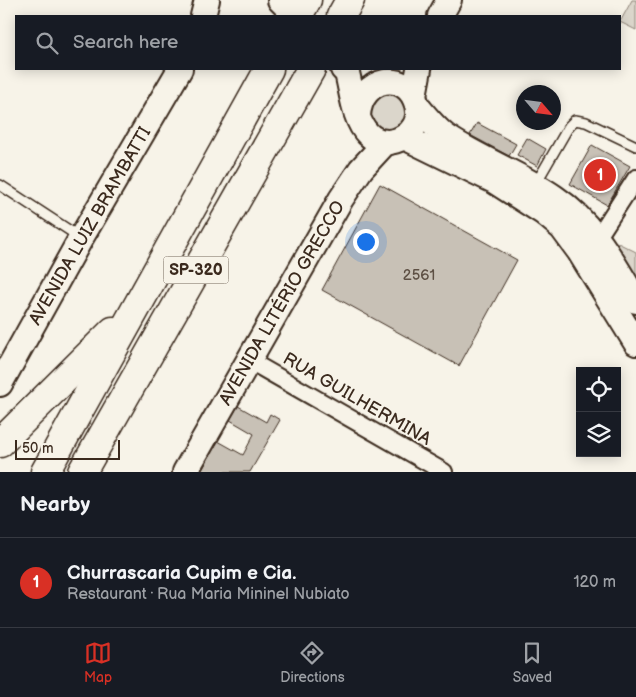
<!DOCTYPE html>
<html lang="en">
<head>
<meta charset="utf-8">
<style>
	body { margin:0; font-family:"Balsamiq Sans",sans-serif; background:#20242c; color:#f1f3f6 }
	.controls { position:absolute; right:15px; bottom:15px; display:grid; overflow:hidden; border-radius:0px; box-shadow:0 2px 12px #0003 }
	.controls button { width:45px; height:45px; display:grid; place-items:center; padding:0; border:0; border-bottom:1px solid #363941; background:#171b24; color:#f1f3f6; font:25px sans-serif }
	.compass { position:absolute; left:516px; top:85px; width:45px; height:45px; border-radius:50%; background:#171b24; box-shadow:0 2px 12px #0003; rotate:118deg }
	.scale { position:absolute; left:15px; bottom:12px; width:105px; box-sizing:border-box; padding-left:5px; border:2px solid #3b2a1e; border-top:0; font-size:14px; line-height:18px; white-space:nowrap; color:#3b2a1e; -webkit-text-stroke:4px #f7f3e8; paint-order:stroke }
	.you { position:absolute; left:365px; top:241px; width:18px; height:18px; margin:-12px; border:4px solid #fff; border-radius:50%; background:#1a73e8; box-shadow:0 0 0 8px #1a73e833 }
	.badge { display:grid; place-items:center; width:32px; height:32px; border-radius:50%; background:#d93025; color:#fff; font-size:16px; font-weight:700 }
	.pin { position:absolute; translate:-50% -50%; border:2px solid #fff; box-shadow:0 1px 5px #0006 }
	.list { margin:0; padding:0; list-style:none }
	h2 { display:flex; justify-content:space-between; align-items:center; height:65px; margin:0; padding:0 20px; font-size:21px }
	h2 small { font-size:16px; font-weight:400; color:#9ea1a6 }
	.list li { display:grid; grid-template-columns:32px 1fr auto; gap:15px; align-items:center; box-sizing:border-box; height:90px; padding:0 20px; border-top:1px solid #363941 }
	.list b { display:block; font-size:19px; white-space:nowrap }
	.list p { margin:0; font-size:16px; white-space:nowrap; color:#9ea1a6 }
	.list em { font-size:16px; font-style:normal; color:#9ea1a6 }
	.icon { flex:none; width:28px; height:28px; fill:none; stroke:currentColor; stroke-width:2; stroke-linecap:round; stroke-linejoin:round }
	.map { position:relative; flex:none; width:636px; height:472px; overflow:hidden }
	.search { position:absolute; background:#171b24; box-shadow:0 2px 12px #0003; left:15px; right:15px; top:15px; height:55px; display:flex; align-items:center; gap:12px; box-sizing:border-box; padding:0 18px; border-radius:0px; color:#9ea1a6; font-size:19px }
	.sheet { height:155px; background:#171b24 }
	nav { display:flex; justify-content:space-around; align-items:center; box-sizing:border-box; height:70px; border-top:1px solid #363941; background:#171b24; font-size:14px; color:#9ea1a6 }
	nav a { display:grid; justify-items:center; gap:2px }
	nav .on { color:#d93025 }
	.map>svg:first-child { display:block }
	.green { fill:#dbd6cb; stroke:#8b8074 }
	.building { fill:#c8c1b6; stroke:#3b2a1e }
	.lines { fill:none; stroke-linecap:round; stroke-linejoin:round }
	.lane-casing { stroke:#3b2a1e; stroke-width:12 }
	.street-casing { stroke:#3b2a1e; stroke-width:20 }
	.secondary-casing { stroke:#3b2a1e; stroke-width:28 }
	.highway-casing { stroke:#3b2a1e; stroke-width:31 }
	.lane { stroke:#f7f3e8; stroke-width:9 }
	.street { stroke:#f7f3e8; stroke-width:16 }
	.secondary { stroke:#f7f3e8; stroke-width:24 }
	.highway { stroke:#f7f3e8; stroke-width:28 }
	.labels { text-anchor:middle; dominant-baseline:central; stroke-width:4; stroke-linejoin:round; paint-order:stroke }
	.number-label { font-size:15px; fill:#5e5044 }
	.shield { fill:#f7f3e8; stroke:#73665b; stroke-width:1 }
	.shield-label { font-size:16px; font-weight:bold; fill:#3b2a1e }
	.street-label { font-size:18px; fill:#3b2a1e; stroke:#f7f3e8 }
</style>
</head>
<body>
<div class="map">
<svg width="636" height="472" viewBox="0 0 636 472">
	<rect width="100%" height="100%" fill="#f7f3e8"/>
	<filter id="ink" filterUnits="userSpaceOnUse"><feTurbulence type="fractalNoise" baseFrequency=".02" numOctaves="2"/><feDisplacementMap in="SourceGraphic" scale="10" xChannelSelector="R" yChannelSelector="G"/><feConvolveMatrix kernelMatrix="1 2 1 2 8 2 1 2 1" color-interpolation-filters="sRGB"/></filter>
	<g filter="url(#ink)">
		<g class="green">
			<path d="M632 0H636V30L620 22Z"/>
			<path d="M395 85 415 118 382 139 362 105Z"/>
			<path d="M612 240 636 252V276Z"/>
		</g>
		<g class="building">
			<path d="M477 123 516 144 509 156 470 135Z"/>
			<path d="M527 138 546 149 537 166 517 155Z"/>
			<path d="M592 145 630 166 607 205 570 184Z"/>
			<path d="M380 184 517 260 459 366 322 290Z"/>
			<path d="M238 406 266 422 270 414 280 420 250 472H201L218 441 243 455 254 434 230 420Z"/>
		</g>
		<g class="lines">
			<defs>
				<g id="lane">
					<path d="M0 185 81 238"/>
					<path d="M535 185 569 126 575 120 586 122 636 146"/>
				</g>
				<g id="street">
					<path d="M590 243 598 237 636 178"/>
					<path d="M250 361 444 472"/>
				</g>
				<g id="secondary">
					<path d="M280 0 296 16"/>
					<path d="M203 16 207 0"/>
					<path d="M440 16 449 0"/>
					<path d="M343 69 347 73C352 92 354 120 368 134 388 154 425 133 417 105 407 68 360 77 358 116"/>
					<path d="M414 96 419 69"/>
					<path d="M418 107C427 118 436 129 447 137 481 160 521 174 554 197 593 223 613 262 636 301"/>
					<path d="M404 137 494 181 544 213 562 228 579 251 636 343"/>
					<path d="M0 384 81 238 180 69"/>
					<path d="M185 472 341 199 361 169 384 144 389 142"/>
				</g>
				<g id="highway">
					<path d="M298 16 307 0"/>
					<path d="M341 16 350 0"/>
					<path d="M0 443 113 331"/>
					<path d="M45 472 269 69"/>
					<path d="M82 472 311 69"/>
				</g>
			</defs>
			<use href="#lane" class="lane-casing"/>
			<use href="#street" class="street-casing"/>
			<use href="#secondary" class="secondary-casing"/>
			<use href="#highway" class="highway-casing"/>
			<use href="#lane" class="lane"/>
			<use href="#street" class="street"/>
			<use href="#secondary" class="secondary"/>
			<use href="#highway" class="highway"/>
		</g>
	</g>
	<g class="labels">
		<g class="number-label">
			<text x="419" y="275">2561</text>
		</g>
		<rect class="shield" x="163.5" y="256.5" width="65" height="27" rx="4"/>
		<g class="shield-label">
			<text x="196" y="270">SP-320</text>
		</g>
		<g class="street-label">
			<text transform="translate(90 226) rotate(-60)">AVENIDA LUIZ BRAMBATTI</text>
			<text transform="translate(282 303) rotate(-60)">AVENIDA LITÉRIO GRECCO</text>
			<text transform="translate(357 399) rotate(30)">RUA GUILHERMINA</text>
		</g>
	</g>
</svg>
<div class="controls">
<button><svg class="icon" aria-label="locate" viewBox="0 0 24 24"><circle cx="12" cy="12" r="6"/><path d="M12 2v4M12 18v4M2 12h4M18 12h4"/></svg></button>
<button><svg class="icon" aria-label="layers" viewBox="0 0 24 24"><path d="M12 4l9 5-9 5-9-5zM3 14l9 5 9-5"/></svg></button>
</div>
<svg class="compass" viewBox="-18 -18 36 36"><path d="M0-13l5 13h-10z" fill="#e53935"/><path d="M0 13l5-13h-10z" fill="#9ea1a6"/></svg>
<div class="scale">50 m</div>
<div class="you"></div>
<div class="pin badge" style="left:600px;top:175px">1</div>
<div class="search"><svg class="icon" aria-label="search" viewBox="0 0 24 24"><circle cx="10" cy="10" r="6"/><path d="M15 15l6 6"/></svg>Search here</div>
</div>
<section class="sheet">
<h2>Nearby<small></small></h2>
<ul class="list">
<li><span class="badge">1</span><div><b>Churrascaria Cupim e Cia.</b><p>Restaurant · Rua Maria Mininel Nubiato</p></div><em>120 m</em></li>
</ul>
</section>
<nav>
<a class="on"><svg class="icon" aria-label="map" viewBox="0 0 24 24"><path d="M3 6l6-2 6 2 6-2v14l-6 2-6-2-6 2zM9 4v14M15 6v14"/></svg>Map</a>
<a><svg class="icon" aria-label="directions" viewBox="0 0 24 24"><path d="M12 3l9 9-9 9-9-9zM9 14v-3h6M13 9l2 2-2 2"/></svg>Directions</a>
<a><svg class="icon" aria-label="saved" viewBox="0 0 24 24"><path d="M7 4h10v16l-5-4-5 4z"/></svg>Saved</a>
</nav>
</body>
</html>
